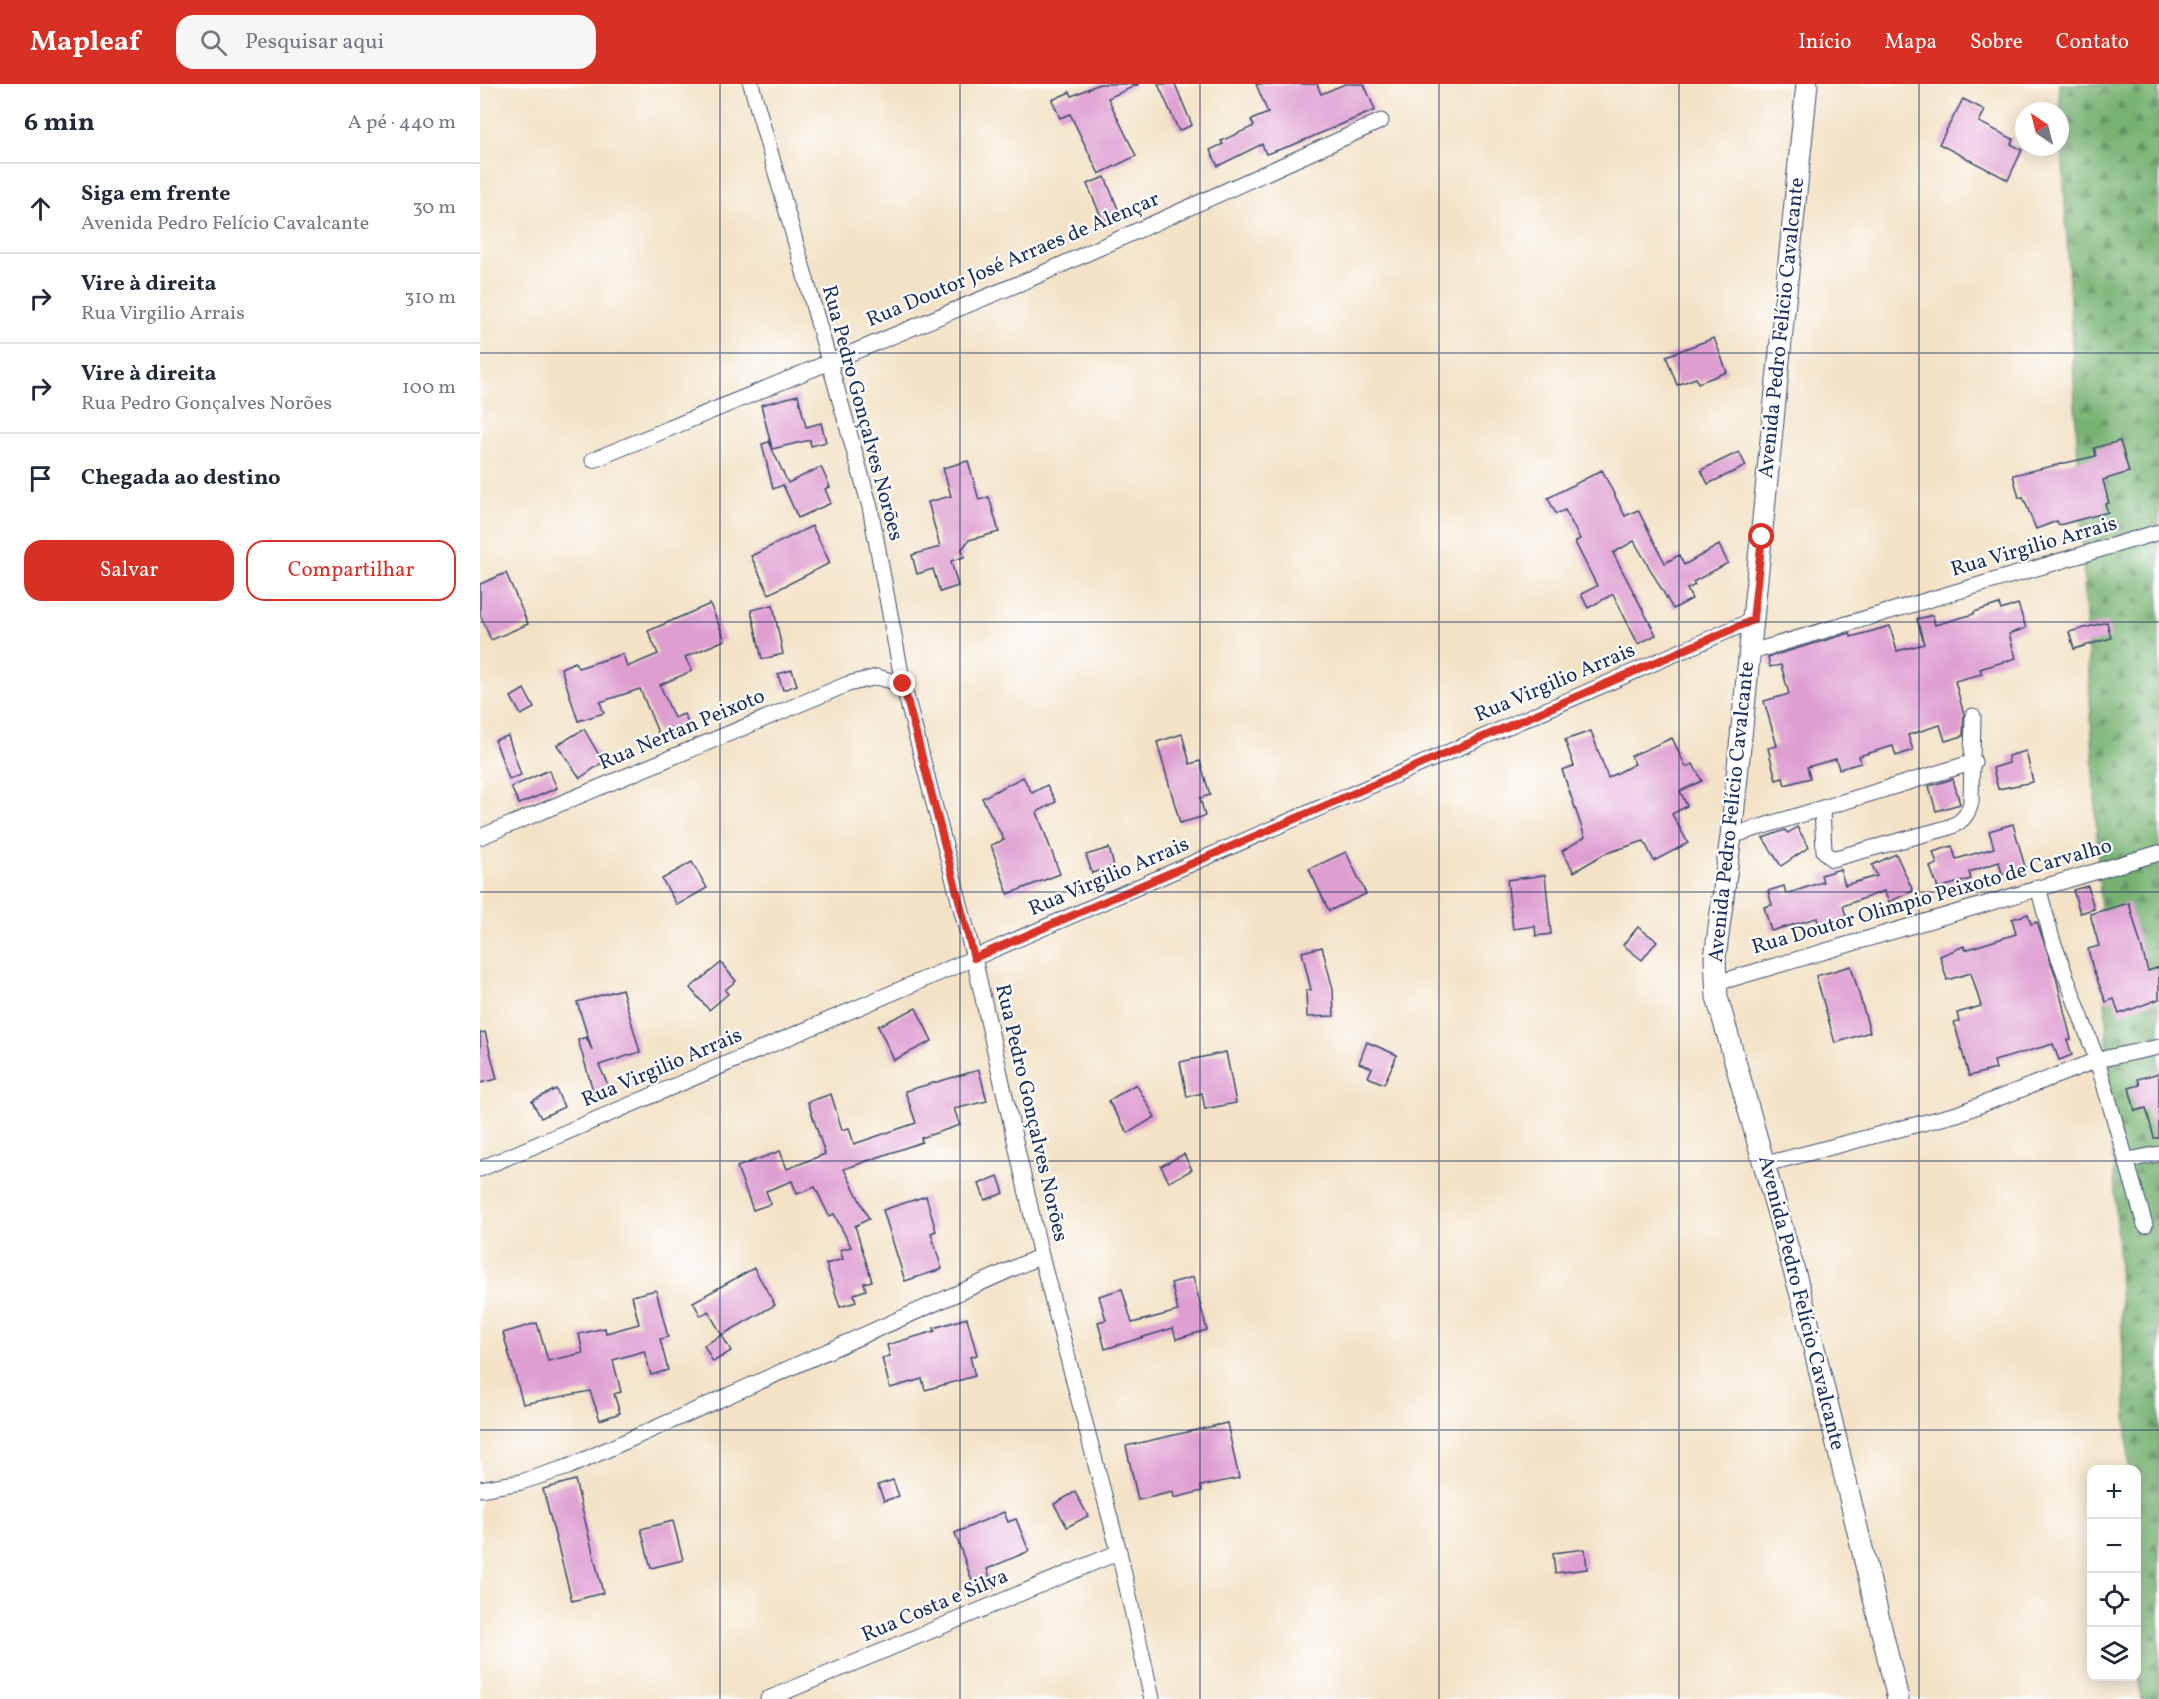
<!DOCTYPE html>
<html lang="pt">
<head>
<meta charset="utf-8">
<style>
	body { margin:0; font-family:Vollkorn,serif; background:#f6f6f7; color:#1f2937 }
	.controls { position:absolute; right:18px; bottom:18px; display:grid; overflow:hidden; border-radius:12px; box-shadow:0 3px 15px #0003 }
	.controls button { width:54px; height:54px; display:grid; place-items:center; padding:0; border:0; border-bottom:2px solid #e0e1e3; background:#fff; color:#1f2937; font:30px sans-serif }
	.compass { position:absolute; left:1535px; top:18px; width:54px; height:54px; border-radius:50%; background:#fff; box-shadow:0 3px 15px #0003; rotate:325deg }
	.stop { position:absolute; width:18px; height:18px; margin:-14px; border:4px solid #d93025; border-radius:50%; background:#fff }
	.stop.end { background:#d93025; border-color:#fff; box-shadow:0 2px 6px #0008 }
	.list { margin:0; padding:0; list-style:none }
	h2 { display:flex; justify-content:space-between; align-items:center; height:78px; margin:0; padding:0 24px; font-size:26px }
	h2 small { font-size:20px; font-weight:400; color:#747a83 }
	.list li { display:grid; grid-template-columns:39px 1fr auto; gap:18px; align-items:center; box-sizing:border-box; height:90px; padding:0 24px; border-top:2px solid #e0e1e3 }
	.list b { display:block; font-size:22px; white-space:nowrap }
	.list p { margin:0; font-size:20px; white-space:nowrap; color:#747a83 }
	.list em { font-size:20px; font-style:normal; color:#747a83 }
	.actions { display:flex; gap:12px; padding:18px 24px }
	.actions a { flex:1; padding:14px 0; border:2px solid #d93025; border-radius:18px; text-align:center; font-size:21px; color:#d93025 }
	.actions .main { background:#d93025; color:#fff }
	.icon { flex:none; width:33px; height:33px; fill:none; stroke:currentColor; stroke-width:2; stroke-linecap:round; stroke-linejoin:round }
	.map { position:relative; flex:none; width:1679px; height:1615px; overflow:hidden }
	header { display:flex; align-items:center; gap:36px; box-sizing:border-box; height:84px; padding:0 30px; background:#d93025; color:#fff }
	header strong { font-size:28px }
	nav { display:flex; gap:33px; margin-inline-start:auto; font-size:21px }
	.search { width:420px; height:54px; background:#f6f6f7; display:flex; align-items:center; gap:15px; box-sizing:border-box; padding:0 21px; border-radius:18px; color:#747a83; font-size:22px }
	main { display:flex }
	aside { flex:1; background:#fff }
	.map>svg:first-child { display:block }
	.forest { fill:url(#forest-firs); stroke:#497068; stroke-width:1.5 }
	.building { fill:#de9ed0 }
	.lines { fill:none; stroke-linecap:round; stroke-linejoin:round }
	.street-casing { stroke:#3b4a6e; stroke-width:17 }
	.secondary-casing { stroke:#3b4a6e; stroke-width:23 }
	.street { stroke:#fff; stroke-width:15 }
	.secondary { stroke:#fff; stroke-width:21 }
	.route { stroke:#d93025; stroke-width:8 }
	.grid { fill:none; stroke:#1b2f5e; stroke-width:1.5; stroke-opacity:0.55 }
	.labels { text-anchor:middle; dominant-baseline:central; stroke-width:4.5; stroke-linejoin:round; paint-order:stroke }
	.street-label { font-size:21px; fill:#1b2f5e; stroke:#fff }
</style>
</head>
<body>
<header>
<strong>Mapleaf</strong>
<div class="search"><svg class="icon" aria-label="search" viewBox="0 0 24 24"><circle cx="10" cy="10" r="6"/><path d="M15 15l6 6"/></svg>Pesquisar aqui</div>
<nav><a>Início</a><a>Mapa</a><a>Sobre</a><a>Contato</a></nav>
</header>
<main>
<aside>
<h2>6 min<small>A pé · 440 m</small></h2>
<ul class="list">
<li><svg class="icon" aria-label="ahead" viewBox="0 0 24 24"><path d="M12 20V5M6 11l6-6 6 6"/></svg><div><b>Siga em frente</b><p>Avenida Pedro Felício Cavalcante</p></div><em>30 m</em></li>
<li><svg class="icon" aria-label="right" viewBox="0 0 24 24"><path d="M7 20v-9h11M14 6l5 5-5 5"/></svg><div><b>Vire à direita</b><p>Rua Virgilio Arrais</p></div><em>310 m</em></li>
<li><svg class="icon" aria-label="right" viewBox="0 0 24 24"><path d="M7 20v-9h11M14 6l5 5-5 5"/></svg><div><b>Vire à direita</b><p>Rua Pedro Gonçalves Norões</p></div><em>100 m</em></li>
<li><svg class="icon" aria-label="arrive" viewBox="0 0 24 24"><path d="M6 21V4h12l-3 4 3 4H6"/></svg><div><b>Chegada ao destino</b></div></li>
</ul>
<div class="actions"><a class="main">Salvar</a><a>Compartilhar</a></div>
</aside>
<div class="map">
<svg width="1679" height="1615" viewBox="0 0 1679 1615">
	<defs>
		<pattern id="forest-firs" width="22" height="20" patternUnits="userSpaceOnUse" patternTransform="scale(1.5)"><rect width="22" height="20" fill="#77b272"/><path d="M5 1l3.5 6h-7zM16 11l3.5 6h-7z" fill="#619161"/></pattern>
	</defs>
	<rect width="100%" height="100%" fill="#fff"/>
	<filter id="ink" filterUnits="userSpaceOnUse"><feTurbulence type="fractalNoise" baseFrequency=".0167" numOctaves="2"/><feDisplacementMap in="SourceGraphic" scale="12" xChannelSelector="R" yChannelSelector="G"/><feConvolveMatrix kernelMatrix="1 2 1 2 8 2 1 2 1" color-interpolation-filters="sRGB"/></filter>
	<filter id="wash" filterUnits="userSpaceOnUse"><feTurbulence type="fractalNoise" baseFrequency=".008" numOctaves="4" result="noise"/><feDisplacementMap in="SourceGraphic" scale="24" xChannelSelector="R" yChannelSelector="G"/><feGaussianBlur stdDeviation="1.35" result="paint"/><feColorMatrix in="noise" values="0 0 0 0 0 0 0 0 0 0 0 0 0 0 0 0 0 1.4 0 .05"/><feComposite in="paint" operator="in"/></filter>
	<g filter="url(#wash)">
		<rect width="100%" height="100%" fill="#f3e2c6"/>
		<path class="forest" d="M1579 0H1679V1615H1661L1656 1532V1386L1649 1385Z"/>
		<g id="blocks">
			<g class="building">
				<path d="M619 0H659L628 14 656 72 619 90 590 30 580 34 572 16 590 8 592 12Z"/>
				<path d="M678 0H695L712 41 699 47Z"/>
				<path d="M776 0H837L841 10 865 0H884L895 26 813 61 786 70 782 60 738 82 730 66 743 60 741 57 774 42 771 36 788 29Z"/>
				<path d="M1483 15 1505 26 1499 38 1533 55 1531 60 1542 66 1528 96 1459 60Z"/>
				<path d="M625 93 640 130 623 137 607 100Z"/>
				<path d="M1234 254 1247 288 1218 299 1216 294 1197 301 1186 272Z"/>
				<path d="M318 311 326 343 341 339 346 358 331 362 330 356 292 365 308 399 341 383 350 403 345 405 351 419 318 434 303 401 293 405 282 360 289 358 292 364 281 321Z"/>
				<path d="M1640 357 1649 388 1623 396 1629 419 1625 420 1628 428 1579 441 1577 437 1556 445 1543 413 1539 414 1533 391 1616 372 1614 364Z"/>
				<path d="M1259 368 1266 382 1228 400 1221 386Z"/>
				<path d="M488 377 499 416 509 413 519 448 489 456 482 465 484 473 471 477 478 502 460 508 453 485 437 490 432 471 460 463 448 418 471 412 463 384Z"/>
				<path d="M1122 386 1145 432 1158 426 1185 479 1199 471 1204 481 1239 461 1248 479 1213 498 1215 501 1207 505 1212 515 1193 525 1154 457 1133 469 1176 551 1158 560 1133 510 1108 524 1101 510 1117 502 1095 458 1100 455 1085 426 1076 430 1068 414Z"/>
				<path d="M332 442 350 479 289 510 271 472Z"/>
				<path d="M26 489 48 540 11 556 0 530V500Z"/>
				<path d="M230 520 245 556 205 573 212 587 180 601 194 634 204 630 210 643 181 656 160 605 120 618 124 629 98 637 81 584 95 578 98 584 143 570 147 583 178 570 168 547Z"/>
				<path d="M1519 520 1521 526 1538 520 1546 544 1529 550 1536 574 1500 585 1502 590 1475 597 1484 631 1483 652 1465 657 1460 641 1428 651 1433 666 1416 672 1413 662 1379 672 1381 679 1359 685 1356 675 1327 683 1330 694 1305 701 1303 694 1296 696 1288 664 1297 662 1284 617 1309 610 1301 581 1290 583 1288 573 1370 549 1371 553 1410 542 1417 567 1444 560 1437 535 1453 531 1455 541 1494 530V528Z"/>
				<path d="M293 521 303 570 282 575 271 526Z"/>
				<path d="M1627 538 1631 554 1594 565 1589 548Z"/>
				<path d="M312 586 317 601 303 606 298 590Z"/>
				<path d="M44 605 54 624 41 631 31 613Z"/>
				<path d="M104 645 123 678 100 694 77 661Z"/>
				<path d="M1111 647 1128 694 1155 680 1151 672 1192 654 1206 683 1213 680 1222 697 1200 707 1207 722 1192 730 1208 759 1174 777 1164 757 1124 770 1094 788 1082 767 1105 753 1082 686 1094 682 1085 656Z"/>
				<path d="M702 650 710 680 720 677 730 711 720 714 725 732 700 739 677 658Z"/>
				<path d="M28 652 41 691 29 695 15 656Z"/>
				<path d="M1546 667 1553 698 1518 705 1513 684 1529 679 1528 672Z"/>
				<path d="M69 686 77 704 39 720 31 703Z"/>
				<path d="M543 693 552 709 567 701 576 718 557 728 580 790 528 810 511 761 524 756 502 714Z"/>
				<path d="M1473 695 1480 720 1456 727 1449 702Z"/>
				<path d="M1533 740 1545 783 1522 790 1519 778 1489 788 1491 795 1458 804 1450 783 1457 780 1453 768 1472 762 1476 775 1514 764 1509 747Z"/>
				<path d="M1317 743 1329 763 1301 782 1283 754 1305 746 1308 749Z"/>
				<path d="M629 764 634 782 612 789 606 771Z"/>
				<path d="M866 768 886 810 849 827 829 785Z"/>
				<path d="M1416 770 1433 807 1409 818 1404 807 1363 822 1369 842 1341 850 1337 834 1291 847 1284 823 1292 821 1288 807 1304 802 1306 810 1343 798 1341 791 1360 785 1365 801 1397 792 1392 781Z"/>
				<path d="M212 778 227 804 197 821 182 795Z"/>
				<path d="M1065 791 1071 850 1056 852 1055 842 1033 845 1027 796Z"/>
				<path d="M1608 802 1614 825 1600 829 1593 806Z"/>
				<path d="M1649 819 1668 887 1679 883V915L1639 930 1634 915 1626 918 1613 885 1608 865 1619 862 1610 830Z"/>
				<path d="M1548 830 1551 840 1557 838 1576 893 1591 955 1587 956 1592 971 1579 976 1573 960 1514 977 1516 985 1489 992 1474 938 1479 937 1477 929 1501 922 1491 889 1467 896 1460 872 1484 862 1485 866 1536 850 1532 835Z"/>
				<path d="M1158 843 1177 857 1162 876 1143 861Z"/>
				<path d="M842 863 853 905 854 932 827 933 826 906H831L822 868Z"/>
				<path d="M241 879 256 897 245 906 248 910 229 926 210 904Z"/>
				<path d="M1371 882 1390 948 1355 959 1336 892Z"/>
				<path d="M142 905 160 968 119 981 129 1003 114 1010 98 956 106 953 112 966 97 918Z"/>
				<path d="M436 924 452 957 414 976 398 942Z"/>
				<path d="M5 948 17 995 0 999V949Z"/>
				<path d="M887 958 917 971 904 1000 888 993 892 984 879 979Z"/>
				<path d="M746 968 756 1019 725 1025 722 1009 707 1013 700 978Z"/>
				<path d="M499 986 507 1017 474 1025 480 1041 441 1054 442 1058 364 1085 389 1135 375 1142 392 1197 384 1199 386 1206 374 1210 376 1218 360 1223 346 1180 363 1175 360 1166 371 1163 354 1130 349 1132 335 1103 317 1110 312 1097 286 1107 291 1120 273 1126 257 1083 300 1067 307 1085 345 1070 328 1018 351 1010 362 1046 369 1044 374 1060 436 1039 425 1007Z"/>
				<path d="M1679 989V1054H1674L1666 1024 1655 1027 1649 1004 1660 1001 1658 995Z"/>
				<path d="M656 1000 675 1033 648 1049 628 1017Z"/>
				<path d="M76 1005 84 1023 61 1034 52 1017Z"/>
				<path d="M704 1070 712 1086 689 1098 681 1082Z"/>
				<path d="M518 1092 524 1109 505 1116 499 1100Z"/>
				<path d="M446 1112 456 1147 451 1149 462 1185 425 1197 403 1126Z"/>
				<path d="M274 1184 295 1221 242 1251 228 1227 221 1232 213 1218Z"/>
				<path d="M713 1193 727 1246 696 1255 693 1244 625 1265 618 1238 626 1236 619 1212 642 1205 652 1239 698 1227 691 1199Z"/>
				<path d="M176 1206 188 1253 180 1255 188 1286 171 1291 164 1267 133 1276 141 1308 134 1310 140 1329 120 1336 110 1307 43 1320 23 1249 57 1239 68 1277 103 1269 99 1250 125 1244 126 1249 159 1240 152 1212Z"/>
				<path d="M487 1234 497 1271 490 1273 495 1292 445 1306 442 1295 410 1304 402 1274 410 1272 407 1261 455 1247 454 1244Z"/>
				<path d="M242 1251 251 1267 233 1278 224 1261Z"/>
				<path d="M747 1339 759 1394 721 1402 722 1407 694 1414 693 1408 658 1416 646 1362Z"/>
				<path d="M95 1396 123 1509 92 1517 63 1405Z"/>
				<path d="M413 1396 419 1412 404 1417 398 1401Z"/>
				<path d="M595 1408 608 1432 587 1443 574 1420Z"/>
				<path d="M524 1428 528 1438 536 1435 549 1467 507 1485 514 1504 497 1511 475 1449Z"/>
				<path d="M193 1437 203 1476 171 1484 161 1445Z"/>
				<path d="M1105 1465 1107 1485 1075 1489 1073 1469Z"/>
			</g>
		</g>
	</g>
	<g filter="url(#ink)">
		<use href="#blocks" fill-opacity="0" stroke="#3b4a6e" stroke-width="1.5"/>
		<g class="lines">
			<defs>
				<g id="street">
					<path d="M271 0 390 423 423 600 494 874 561 1172 639 1468 672 1615"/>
					<path d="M113 376 550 195 901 37"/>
					<path d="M1268 569 1679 448"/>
					<path d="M1342 724 1344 767 1352 775 1467 744C1481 739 1488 732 1491 718L1493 632"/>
					<path d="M1251 752 1494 678"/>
					<path d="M0 753 368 600 397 593 423 600"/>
					<path d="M1558 803 1572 855 1617 976 1665 1141"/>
					<path d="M1237 899 1679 769"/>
					<path d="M1648 1076 1679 1070"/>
					<path d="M1286 1080 1477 1030 1617 976 1679 963"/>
					<path d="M0 1085 494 874 1273 536"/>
					<path d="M0 1405 41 1398 88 1383 561 1172"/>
					<path d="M288 1615 639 1468"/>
				</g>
				<path id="secondary" d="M1327 0 1251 752 1235 874 1237 913 1324 1222 1418 1615"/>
			</defs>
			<use href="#street" class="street-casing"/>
			<use href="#secondary" class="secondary-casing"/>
			<use href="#street" class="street"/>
			<use href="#secondary" class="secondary"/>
		</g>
	</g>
	<g class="lines" filter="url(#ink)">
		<path class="route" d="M423 600 494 874 1273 536 1282 453"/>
	</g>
	<path class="grid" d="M240 0V1615M480 0V1615M720 0V1615M959 0V1615M1199 0V1615M1439 0V1615M0 269H1679M0 538H1679M0 808H1679M0 1077H1679M0 1346H1679"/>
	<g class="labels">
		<g class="street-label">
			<text transform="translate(533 176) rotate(-23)">Rua Doutor José Arraes de Alençar</text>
			<text transform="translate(1302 244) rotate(-84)">Avenida Pedro Felício Cavalcante</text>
			<text transform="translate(382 329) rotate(75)">Rua Pedro Gonçalves Norões</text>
			<text transform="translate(1554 463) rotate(-16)">Rua Virgilio Arrais</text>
			<text transform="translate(1075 599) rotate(-23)">Rua Virgilio Arrais</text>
			<text transform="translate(202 646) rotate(-23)">Rua Nertan Peixoto</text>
			<text transform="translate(1252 728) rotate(-84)">Avenida Pedro Felício Cavalcante</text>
			<text transform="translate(629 793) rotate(-23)">Rua Virgilio Arrais</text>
			<text transform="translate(1452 813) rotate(-16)">Rua Doutor Olimpio Peixoto de Carvalho</text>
			<text transform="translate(182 984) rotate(-23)">Rua Virgilio Arrais</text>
			<text transform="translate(551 1029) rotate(77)">Rua Pedro Gonçalves Norões</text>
			<text transform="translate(1321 1219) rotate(76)">Avenida Pedro Felício Cavalcante</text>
			<text transform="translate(455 1522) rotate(-23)">Rua Costa e Silva</text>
		</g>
	</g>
</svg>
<div class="controls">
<button>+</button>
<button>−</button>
<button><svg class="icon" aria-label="locate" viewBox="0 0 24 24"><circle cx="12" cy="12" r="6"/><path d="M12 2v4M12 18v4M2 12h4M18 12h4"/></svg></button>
<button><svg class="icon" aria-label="layers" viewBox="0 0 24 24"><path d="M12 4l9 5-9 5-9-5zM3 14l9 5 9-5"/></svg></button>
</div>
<svg class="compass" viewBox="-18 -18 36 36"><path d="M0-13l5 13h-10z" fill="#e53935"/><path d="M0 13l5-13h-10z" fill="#747a83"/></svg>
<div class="stop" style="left:1282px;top:453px"></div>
<div class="stop end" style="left:423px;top:600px"></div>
</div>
</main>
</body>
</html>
